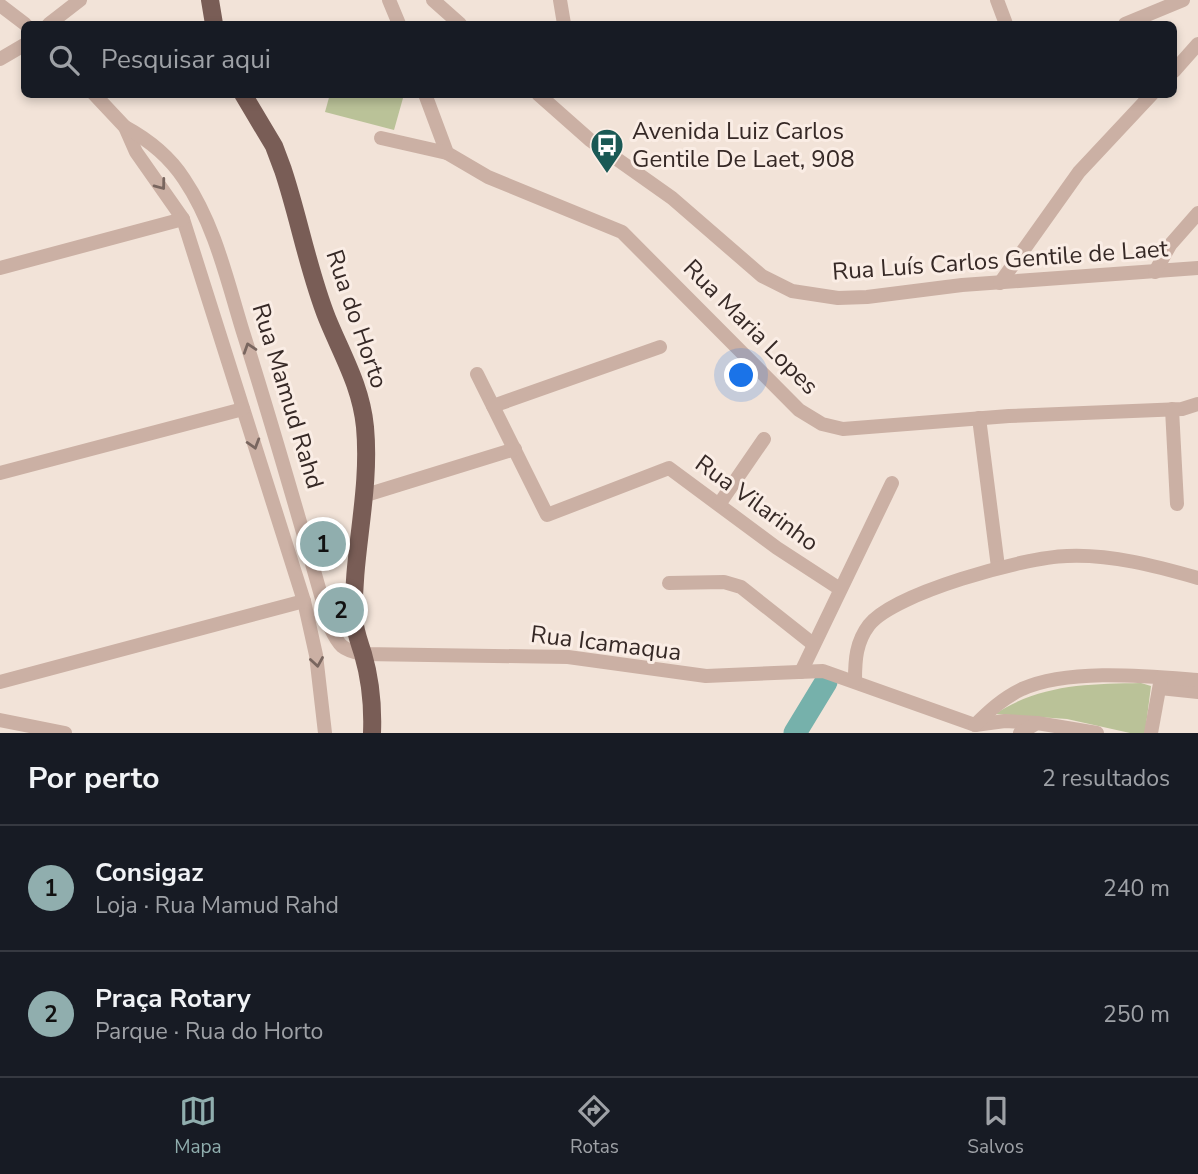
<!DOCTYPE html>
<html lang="pt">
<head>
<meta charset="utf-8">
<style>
	body { margin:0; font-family:"Nunito Sans",sans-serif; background:#20242c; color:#f1f3f6 }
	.you { position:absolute; left:742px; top:376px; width:24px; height:24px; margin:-18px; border:5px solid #fff; border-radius:50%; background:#1a73e8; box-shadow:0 0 0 10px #1a73e833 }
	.badge { display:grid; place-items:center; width:46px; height:46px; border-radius:50%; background:#90aeae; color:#111; font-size:23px; font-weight:700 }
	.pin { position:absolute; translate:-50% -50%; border:4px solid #fff; box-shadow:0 2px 7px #0006 }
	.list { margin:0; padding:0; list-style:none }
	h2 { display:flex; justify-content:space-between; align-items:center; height:91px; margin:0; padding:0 28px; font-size:30px }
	h2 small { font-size:23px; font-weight:400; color:#9ea1a6 }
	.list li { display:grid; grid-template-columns:46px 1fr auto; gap:21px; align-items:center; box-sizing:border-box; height:126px; padding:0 28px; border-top:2px solid #363941 }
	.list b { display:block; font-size:26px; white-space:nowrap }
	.list p { margin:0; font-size:23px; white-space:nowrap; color:#9ea1a6 }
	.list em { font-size:23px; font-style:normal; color:#9ea1a6 }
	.icon { flex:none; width:38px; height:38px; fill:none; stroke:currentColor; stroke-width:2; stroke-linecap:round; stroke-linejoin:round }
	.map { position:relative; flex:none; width:1198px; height:733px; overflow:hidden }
	.search { position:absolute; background:#171b24; box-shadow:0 4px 10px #0003; left:21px; right:21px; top:21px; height:77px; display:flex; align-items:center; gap:18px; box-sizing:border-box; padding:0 24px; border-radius:10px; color:#9ea1a6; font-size:26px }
	.sheet { height:343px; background:#171b24 }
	nav { display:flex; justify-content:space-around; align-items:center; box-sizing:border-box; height:98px; border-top:2px solid #363941; background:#171b24; font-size:19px; color:#9ea1a6 }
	nav a { display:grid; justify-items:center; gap:4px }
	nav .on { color:#90aeae }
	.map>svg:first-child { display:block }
	.green { fill:#bac298 }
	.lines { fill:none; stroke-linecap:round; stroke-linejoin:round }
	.river { stroke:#76b1ab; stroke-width:23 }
	.minor { stroke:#cbb0a4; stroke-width:14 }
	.major { stroke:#795d56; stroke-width:18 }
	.oneway { stroke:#79665f }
	.labels { text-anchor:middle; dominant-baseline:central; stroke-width:6; stroke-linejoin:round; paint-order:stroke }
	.poi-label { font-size:24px; fill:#362926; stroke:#faede5; text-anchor:start }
	.street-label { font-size:24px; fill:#362926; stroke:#faede5 }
</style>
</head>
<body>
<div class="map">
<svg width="1198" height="733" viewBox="0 0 1198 733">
	<rect width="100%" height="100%" fill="#f2e3d8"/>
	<g class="green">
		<path d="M330 94 388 95 403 98 394 130 325 112Z"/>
		<path d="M343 597 345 621 341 625 333 601Z"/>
		<path d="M1141 683 1151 686 1145 733H1130L1067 719 995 714C1041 684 1088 684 1141 683Z"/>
	</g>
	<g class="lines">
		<path class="river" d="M795 733 826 682"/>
		<g class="minor">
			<path d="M389 0 399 24"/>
			<path d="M433 0 460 24"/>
			<path d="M560 0 564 24"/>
			<path d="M997 0 1006 24"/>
			<path d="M0 5 25 24"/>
			<path d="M49 24 80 0"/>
			<path d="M1125 24 1183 0"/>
			<path d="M0 59 24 45"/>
			<path d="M1174 71 1198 44"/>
			<path d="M94 94 125 127 136 152 183 219 304 601 316 655 325 733"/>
			<path d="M425 94 447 153 488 177 622 232 799 410 822 424 843 429 1009 416 1182 409 1198 404"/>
			<path d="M538 94 590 140 672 198 762 276 792 291 838 298 867 297 962 285 1198 268"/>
			<path d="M125 127C149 140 169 156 184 179 215 225 227 280 243 332 274 430 302 528 330 627 339 646 342 650 363 654L568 657 706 676 823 671 975 725 1005 721 1037 723"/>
			<path d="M381 138 447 153"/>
			<path d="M0 268 183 219"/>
			<path d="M1155 272 1170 245 1198 213"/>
			<path d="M1000 283 1079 172 1152 94"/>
			<path d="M477 374 547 515 669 468 777 548 840 589"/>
			<path d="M493 406 660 347"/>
			<path d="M1172 409 1177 504"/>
			<path d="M979 418 998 567"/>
			<path d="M0 473 243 409"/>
			<path d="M366 495 515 449"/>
			<path d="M720 503 764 439"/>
			<path d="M669 583 724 582 741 587 813 644"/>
			<path d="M801 672 892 483"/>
			<path d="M855 680C855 660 856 642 869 625 894 593 1025 557 1067 556 1111 554 1156 566 1198 578"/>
			<path d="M0 682 304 601"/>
			<path d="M1160 688 1198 692"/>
			<path d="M0 720 65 733"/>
			<path d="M975 725C989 711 1003 698 1022 689 1069 668 1147 676 1198 680"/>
			<path d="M1020 733 1037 723 1097 733"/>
			<path d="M1151 733 1161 678"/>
		</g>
		<g class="major">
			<path d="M210 0 214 24"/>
			<path d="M243 94 274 146 283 170C299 218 308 270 327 318 342 355 361 386 365 427 371 492 352 554 354 618 355 632 359 641 363 654 370 678 373 708 372 733"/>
		</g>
	</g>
	<defs><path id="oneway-chevron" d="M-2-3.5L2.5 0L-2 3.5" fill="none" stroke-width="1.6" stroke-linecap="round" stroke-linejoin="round" transform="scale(1.75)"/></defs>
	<g class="oneway">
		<use href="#oneway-chevron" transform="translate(161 185) rotate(53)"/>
		<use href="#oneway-chevron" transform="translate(249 348) rotate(-108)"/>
		<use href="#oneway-chevron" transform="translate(254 444) rotate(73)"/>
		<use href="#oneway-chevron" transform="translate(317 662) rotate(81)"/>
	</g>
	<defs>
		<symbol id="bus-pin" viewBox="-11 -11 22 30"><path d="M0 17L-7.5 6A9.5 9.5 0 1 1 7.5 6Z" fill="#1a5955" stroke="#faede5"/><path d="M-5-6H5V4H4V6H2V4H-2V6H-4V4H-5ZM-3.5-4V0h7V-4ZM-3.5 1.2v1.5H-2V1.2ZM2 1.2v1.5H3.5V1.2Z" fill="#fff"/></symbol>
	</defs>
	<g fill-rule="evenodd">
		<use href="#bus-pin" x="588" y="126" width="38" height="52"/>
	</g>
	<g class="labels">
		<g class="poi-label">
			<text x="632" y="131">Avenida Luiz Carlos<tspan x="632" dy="28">Gentile De Laet, 908</tspan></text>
		</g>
		<g class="street-label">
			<text transform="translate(1000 260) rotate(-4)">Rua Luís Carlos Gentile de Laet</text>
			<text transform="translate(357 319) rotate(71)">Rua do Horto</text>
			<text transform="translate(751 327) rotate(45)">Rua Maria Lopes</text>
			<text transform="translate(288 396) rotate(73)">Rua Mamud Rahd</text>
			<text transform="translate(757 503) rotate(36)">Rua Vilarinho</text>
			<text transform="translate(606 643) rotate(7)">Rua Icamaqua</text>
		</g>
	</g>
</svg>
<div class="you"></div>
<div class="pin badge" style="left:323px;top:544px">1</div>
<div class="pin badge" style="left:341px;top:610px">2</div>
<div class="search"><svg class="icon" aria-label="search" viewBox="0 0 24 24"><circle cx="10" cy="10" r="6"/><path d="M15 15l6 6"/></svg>Pesquisar aqui</div>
</div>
<section class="sheet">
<h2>Por perto<small>2 resultados</small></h2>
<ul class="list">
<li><span class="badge">1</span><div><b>Consigaz</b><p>Loja · Rua Mamud Rahd</p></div><em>240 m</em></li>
<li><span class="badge">2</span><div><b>Praça Rotary</b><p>Parque · Rua do Horto</p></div><em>250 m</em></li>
</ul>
</section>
<nav>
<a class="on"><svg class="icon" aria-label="map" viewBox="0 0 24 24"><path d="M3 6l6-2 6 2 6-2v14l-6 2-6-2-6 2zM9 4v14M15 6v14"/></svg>Mapa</a>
<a><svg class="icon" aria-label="directions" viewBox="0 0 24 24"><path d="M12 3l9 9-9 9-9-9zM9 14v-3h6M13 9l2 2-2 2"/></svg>Rotas</a>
<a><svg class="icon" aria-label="saved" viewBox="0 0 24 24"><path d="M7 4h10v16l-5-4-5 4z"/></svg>Salvos</a>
</nav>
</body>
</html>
